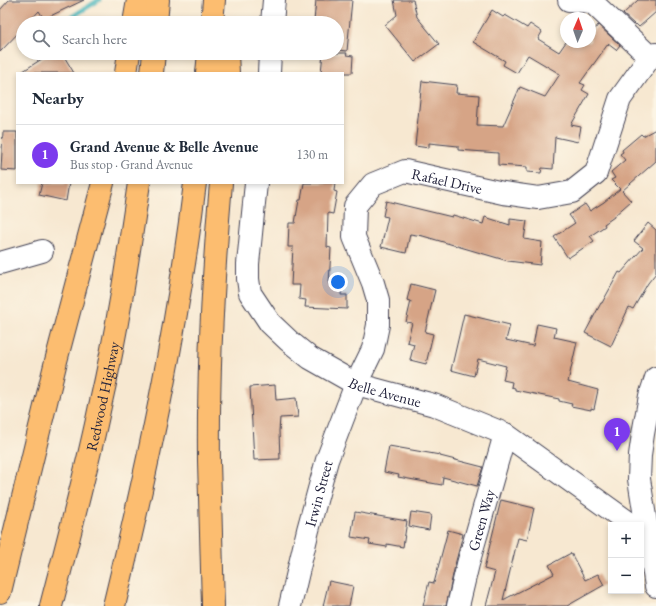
<!DOCTYPE html>
<html lang="en">
<head>
<meta charset="utf-8">
<style>
	body { margin:0; font-family:"EB Garamond",serif; background:#f2f2f3; color:#1f2937 }
	.controls { position:absolute; right:12px; bottom:12px; display:grid; overflow:hidden; border-radius:0px; box-shadow:0 2px 6px #0003 }
	.controls button { width:36px; height:36px; display:grid; place-items:center; padding:0; border:0; border-bottom:1px solid #e0e1e3; background:#fff; color:#1f2937; font:20px sans-serif }
	.compass { position:absolute; left:560px; top:12px; width:36px; height:36px; border-radius:50%; background:#fff; box-shadow:0 2px 6px #0003; rotate:2deg }
	.you { position:absolute; left:338px; top:282px; width:14px; height:14px; margin:-10px; border:3px solid #fff; border-radius:50%; background:#1a73e8; box-shadow:0 0 0 6px #1a73e833 }
	.badge { display:grid; place-items:center; width:26px; height:26px; border-radius:50%; background:#7c3aed; color:#fff; font-size:13px; font-weight:700 }
	.pin { position:absolute; translate:-50% -33px; filter:drop-shadow(0 1px 2px #0008) }
	.pin::after { content:''; position:absolute; top:21px; width:14px; height:12px; background:inherit; clip-path:polygon(0 0,100% 0,50% 100%) }
	.list { margin:0; padding:0; list-style:none }
	h2 { display:flex; justify-content:space-between; align-items:center; height:52px; margin:0; padding:0 16px; font-size:17px }
	h2 small { font-size:13px; font-weight:400; color:#747a83 }
	.list li { display:grid; grid-template-columns:26px 1fr auto; gap:12px; align-items:center; box-sizing:border-box; height:60px; padding:0 16px; border-top:1px solid #e0e1e3 }
	.list b { display:block; font-size:15px; white-space:nowrap }
	.list p { margin:0; font-size:13px; white-space:nowrap; color:#747a83 }
	.list em { font-size:13px; font-style:normal; color:#747a83 }
	.icon { flex:none; width:22px; height:22px; fill:none; stroke:currentColor; stroke-width:2; stroke-linecap:round; stroke-linejoin:round }
	.map { position:relative; flex:none; width:656px; height:606px; overflow:hidden }
	.search { position:absolute; background:#fff; box-shadow:0 2px 6px #0003; left:16px; top:16px; width:328px; height:44px; display:flex; align-items:center; gap:10px; box-sizing:border-box; padding:0 14px; border-radius:22px; color:#747a83; font-size:15px }
	.panel { position:absolute; background:#fff; box-shadow:0 2px 6px #0003; left:16px; top:72px; width:328px; height:112px; border-radius:0px }
	.map>svg:first-child { display:block }
	.lines { fill:none; stroke-linecap:round; stroke-linejoin:round }
	.stream { stroke:#47b6bd; stroke-width:5 }
	.building { fill:#d6a486 }
	.minor-casing { stroke:#424052; stroke-width:24 }
	.highway-casing { stroke:#424052; stroke-width:24 }
	.minor { stroke:#fff; stroke-width:22 }
	.highway { stroke:#fcbd6f; stroke-width:22 }
	.labels { text-anchor:middle; dominant-baseline:central; stroke-width:4; stroke-linejoin:round; paint-order:stroke }
	.street-label { font-size:15px; fill:#22223b; stroke:#fcf5e5 }
</style>
</head>
<body>
<div class="map">
<svg width="656" height="606" viewBox="0 0 656 606">
	<rect width="100%" height="100%" fill="#fcf5e5"/>
	<filter id="ink" filterUnits="userSpaceOnUse"><feTurbulence type="fractalNoise" baseFrequency=".025" numOctaves="2"/><feDisplacementMap in="SourceGraphic" scale="8" xChannelSelector="R" yChannelSelector="G"/><feConvolveMatrix kernelMatrix="1 2 1 2 8 2 1 2 1" color-interpolation-filters="sRGB"/></filter>
	<filter id="wash" filterUnits="userSpaceOnUse"><feTurbulence type="fractalNoise" baseFrequency=".012" numOctaves="4" result="noise"/><feDisplacementMap in="SourceGraphic" scale="16" xChannelSelector="R" yChannelSelector="G"/><feGaussianBlur stdDeviation="0.9" result="paint"/><feColorMatrix in="noise" values="0 0 0 0 0 0 0 0 0 0 0 0 0 0 0 0 0 1.4 0 .05"/><feComposite in="paint" operator="in"/></filter>
	<g filter="url(#wash)">
		<rect width="100%" height="100%" fill="#f7e8d1"/>
		<g class="lines">
			<path class="stream" d="M62 23 99 0"/>
		</g>
		<g id="blocks">
			<g class="building">
				<path d="M9 0H84L44 19 39 11 28 23H23V28L0 52V10Z"/>
				<path d="M316 0H352L347 51 337 50V23H316V21H314Z"/>
				<path d="M394 0H413L417 17 439 44 415 62 385 25 397 15Z"/>
				<path d="M638 0H656V12L639 27 636 24 635 25 623 14Z"/>
				<path d="M492 10 503 17 505 15 527 28 530 24 542 32 538 39 559 52 566 42H590V36L598 25 620 45 616 50 608 44 580 83 585 85 582 90 589 94 571 125 581 127 578 142 555 137 553 169 542 168 541 173 527 172V167L498 165V153L458 150V146L429 143V148L415 146 422 81 457 85 456 93 479 95 477 125 503 126 520 87 545 97 560 74 528 55 517 73 503 65 505 61 473 42Z"/>
				<path d="M51 53H62L74 73H20Z"/>
				<path d="M323 53H347L346 55 353 56 352 73H321Z"/>
				<path d="M656 129V161L622 191 631 201 614 216V217L604 224 605 226 590 236 594 241 568 258 554 237 575 223 569 215 585 204 590 211 604 202 620 189 611 180 615 178 611 172 625 160 620 154 623 152 622 150 641 134 643 136Z"/>
				<path d="M3 132H17V171L1 170Z"/>
				<path d="M42 183H69L66 201 39 195Z"/>
				<path d="M304 183H335L334 191 337 192 333 214 328 213 327 247 331 248 329 284 342 285 341 295H347V309L305 307 306 300 299 299 300 285H291L293 247H288L289 223H295L299 200H301Z"/>
				<path d="M386 201 452 217 453 215 483 224 485 217 510 225V219L527 221 524 239 542 242 540 265 508 261 423 236 410 234 406 253 381 247 388 217 383 216Z"/>
				<path d="M648 223 656 230V273L648 283 633 309 629 307 611 346 585 333 601 303H602L619 272 621 273 643 248 634 241Z"/>
				<path d="M411 284 435 290 425 332 433 334 426 364 410 360 414 344 407 342 412 323 406 322 411 301 407 300Z"/>
				<path d="M464 314 510 325 506 340 533 346 537 324 556 328 554 337 577 342 568 382 598 390 594 409 591 408V410L571 406 572 404 559 401V399L515 390V388L511 387 512 382 503 380 506 366 478 359 474 376 451 370Z"/>
				<path d="M275 385 276 400 296 398 298 417 280 418 279 431 280 459 254 460 250 387Z"/>
				<path d="M389 446 440 455V456L483 467 477 486 443 477 442 485 398 477 399 475 384 472Z"/>
				<path d="M501 500 534 508 527 540 518 538 503 600 554 574 549 565 571 553 585 580 598 574 604 585 567 606H486L495 572 484 569Z"/>
				<path d="M355 512 407 521 403 547 387 544V547L369 544 370 540 351 537Z"/>
				<path d="M411 512 431 515 429 530 409 526Z"/>
				<path d="M448 530 463 534 456 561 446 606H423L429 582 434 583Z"/>
				<path d="M329 581 353 586 349 606H323Z"/>
			</g>
		</g>
	</g>
	<g filter="url(#ink)">
		<use href="#blocks" fill-opacity="0" stroke="#424052" stroke-width="1"/>
		<g class="lines">
			<defs>
				<g id="minor">
					<path d="M569 0 592 2 650 57"/>
					<path d="M272 23 274 0"/>
					<path d="M269 73 270 53"/>
					<path id="s1" d="M256 183 248 264V279L250 293 270 323 289 341 310 358 356 384 434 405 505 434 632 525"/>
					<path d="M0 263 42 251"/>
					<path d="M656 378 650 396 643 434 640 455 639 479 656 586"/>
					<path id="s2" d="M290 606 308 530 327 460 356 384 373 349 378 325V300L373 283 354 237 355 206 373 184 405 171 503 193 538 198 572 192 596 173 620 99 650 57 656 54"/>
					<path id="s3" d="M458 606 468 564 505 434"/>
				</g>
				<g id="highway">
					<path d="M134 23 138 0"/>
					<path d="M156 23 158 0"/>
					<path d="M212 23 214 0"/>
					<path d="M227 53 228 73"/>
					<path d="M126 73 129 53"/>
					<path d="M152 73 154 53"/>
					<path d="M207 73 209 53"/>
					<path d="M0 592 56 361 103 183"/>
					<path id="s4" d="M51 606C68 540 86 473 100 406 117 333 128 258 139 183"/>
					<path d="M114 606C148 466 178 326 195 183"/>
					<path d="M213 606C212 558 210 509 209 461 208 368 213 275 221 183"/>
				</g>
			</defs>
			<use href="#minor" class="minor-casing"/>
			<use href="#highway" class="highway-casing"/>
			<use href="#minor" class="minor"/>
			<use href="#highway" class="highway"/>
		</g>
	</g>
	<g class="labels">
		<g class="street-label">
			<text stroke="none"><textPath href="#s2" startOffset="525">Rafael Drive</textPath></text>
			<text stroke="none"><textPath href="#s1" startOffset="283">Belle Avenue</textPath></text>
			<text stroke="none"><textPath href="#s4" startOffset="216">Redwood Highway</textPath></text>
			<text stroke="none"><textPath href="#s2" startOffset="116">Irwin Street</textPath></text>
			<text stroke="none"><textPath href="#s3" startOffset="89">Green Way</textPath></text>
		</g>
	</g>
</svg>
<div class="controls">
<button>+</button>
<button>−</button>
</div>
<svg class="compass" viewBox="-18 -18 36 36"><path d="M0-13l5 13h-10z" fill="#e53935"/><path d="M0 13l5-13h-10z" fill="#747a83"/></svg>
<div class="you"></div>
<div class="pin badge" style="left:617px;top:451px">1</div>
<div class="search"><svg class="icon" aria-label="search" viewBox="0 0 24 24"><circle cx="10" cy="10" r="6"/><path d="M15 15l6 6"/></svg>Search here</div>
<section class="panel">
<h2>Nearby<small></small></h2>
<ul class="list">
<li><span class="badge">1</span><div><b>Grand Avenue &amp; Belle Avenue</b><p>Bus stop · Grand Avenue</p></div><em>130 m</em></li>
</ul>
</section>
</div>
</body>
</html>
